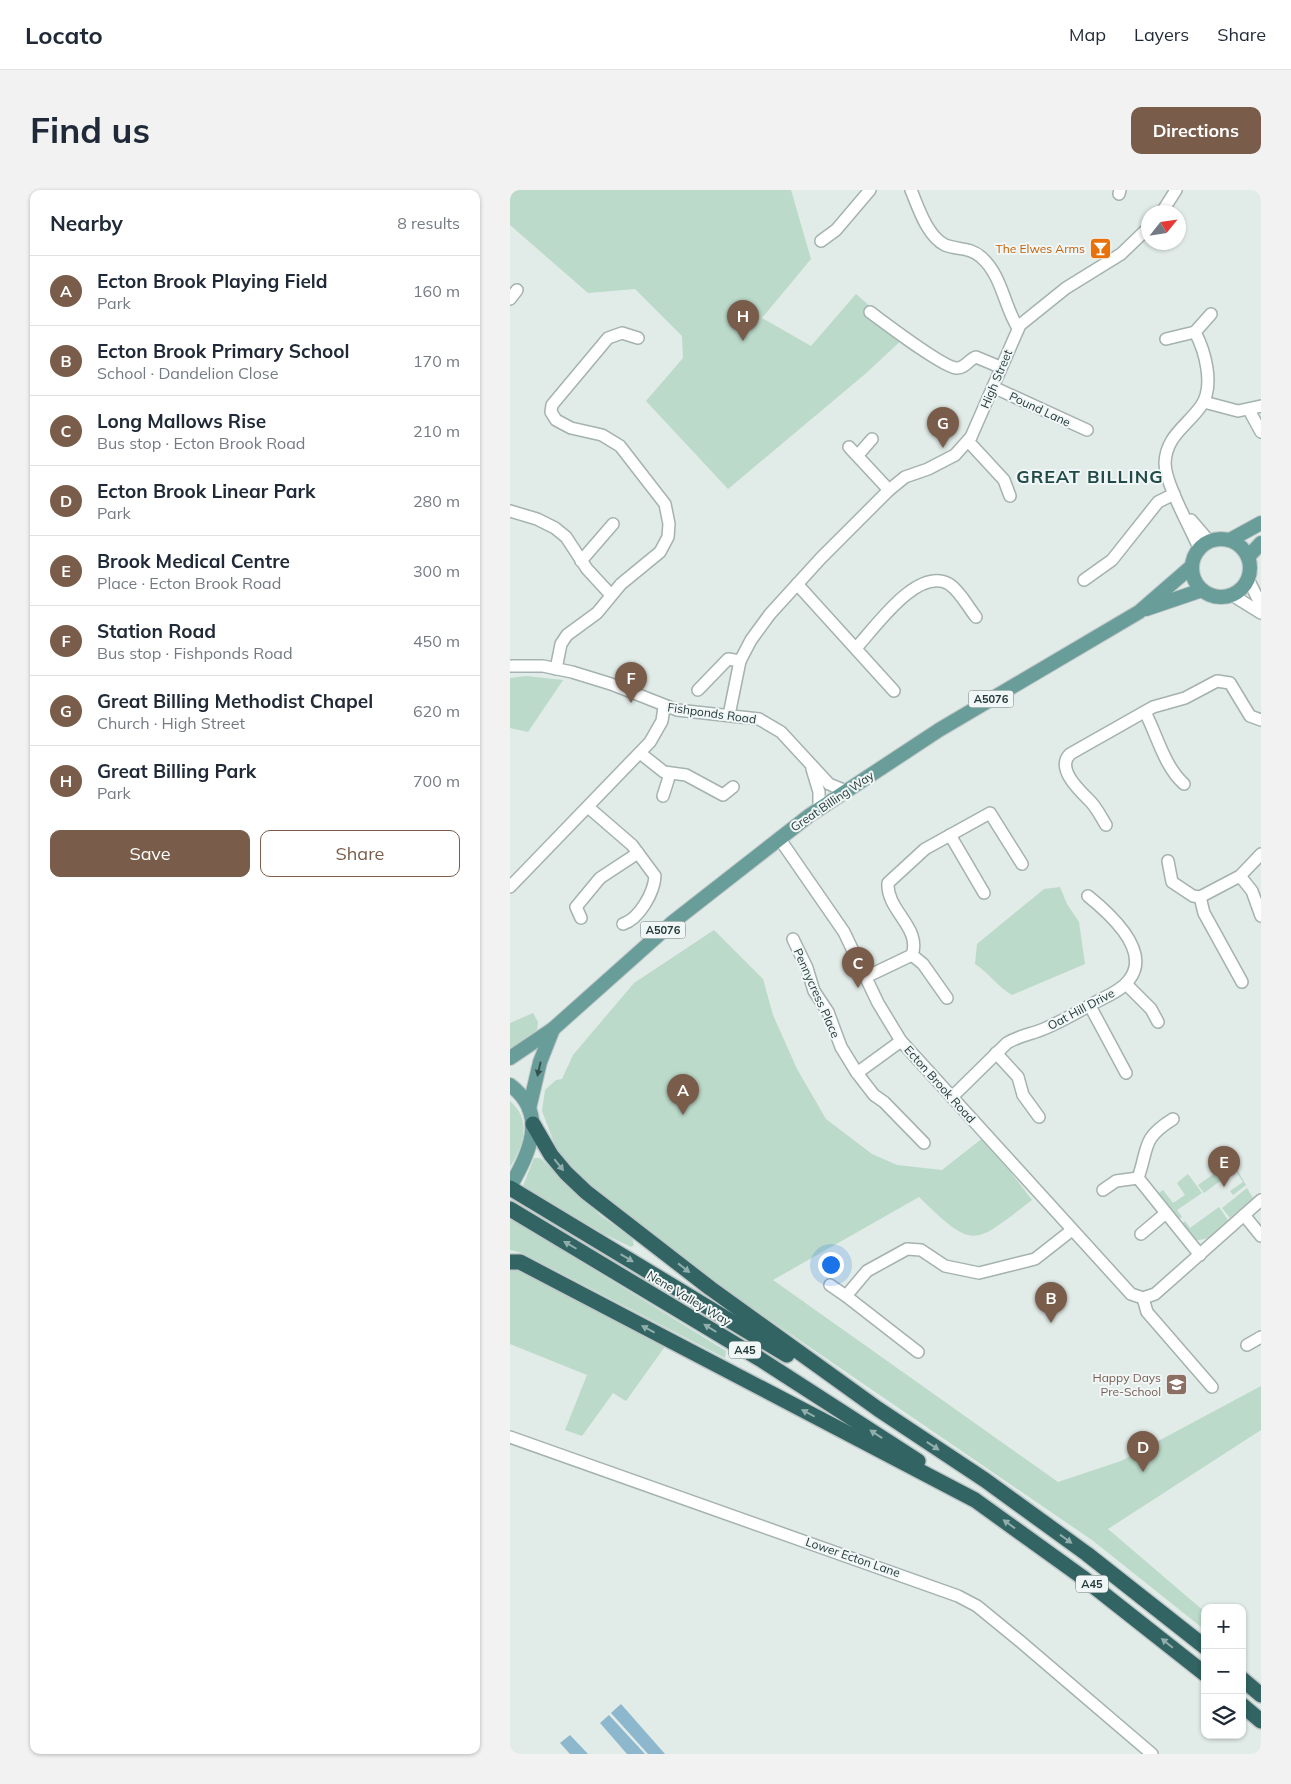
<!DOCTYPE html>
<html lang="en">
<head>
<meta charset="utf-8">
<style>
	body { margin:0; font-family:Mulish,sans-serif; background:#f2f2f3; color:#1f2937 }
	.controls { position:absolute; right:15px; bottom:15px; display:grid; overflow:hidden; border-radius:10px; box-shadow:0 1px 4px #0004 }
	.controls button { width:45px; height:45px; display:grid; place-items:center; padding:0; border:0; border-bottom:1px solid #e0e1e3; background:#fff; color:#1f2937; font:25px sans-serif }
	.compass { position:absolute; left:631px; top:15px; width:45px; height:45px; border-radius:50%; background:#fff; box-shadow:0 1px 4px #0004; rotate:60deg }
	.you { position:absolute; left:320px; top:1074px; width:18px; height:18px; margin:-12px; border:4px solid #fff; border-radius:50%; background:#1a73e8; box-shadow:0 0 0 8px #1a73e833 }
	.badge { display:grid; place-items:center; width:32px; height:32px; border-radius:50%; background:#795d4a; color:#fff; font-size:16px; font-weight:700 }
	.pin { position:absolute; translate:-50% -41px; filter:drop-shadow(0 1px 2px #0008) }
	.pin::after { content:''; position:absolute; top:26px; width:18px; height:15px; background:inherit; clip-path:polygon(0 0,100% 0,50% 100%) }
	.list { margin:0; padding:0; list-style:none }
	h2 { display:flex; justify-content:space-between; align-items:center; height:65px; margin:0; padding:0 20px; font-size:21px }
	h2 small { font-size:16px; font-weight:400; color:#747a83 }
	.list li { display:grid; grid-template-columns:32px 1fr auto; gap:15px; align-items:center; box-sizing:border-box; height:70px; padding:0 20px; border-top:1px solid #e0e1e3 }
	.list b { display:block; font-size:19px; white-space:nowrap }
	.list p { margin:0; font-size:16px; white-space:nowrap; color:#747a83 }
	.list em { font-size:16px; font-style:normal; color:#747a83 }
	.actions { display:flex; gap:10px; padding:15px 20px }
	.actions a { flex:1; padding:11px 0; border:1px solid #795d4a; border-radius:10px; text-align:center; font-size:18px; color:#795d4a }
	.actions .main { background:#795d4a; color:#fff }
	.icon { flex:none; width:28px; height:28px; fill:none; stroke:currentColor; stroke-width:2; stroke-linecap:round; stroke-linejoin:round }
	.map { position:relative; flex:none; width:751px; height:1564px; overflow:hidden; border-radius:10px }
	header { display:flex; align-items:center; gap:30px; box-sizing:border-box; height:70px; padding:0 25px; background:#fff; border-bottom:1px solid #e0e1e3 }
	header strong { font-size:24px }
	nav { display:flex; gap:28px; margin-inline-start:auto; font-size:18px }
	.intro { display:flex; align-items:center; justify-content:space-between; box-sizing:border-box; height:120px; padding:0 30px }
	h1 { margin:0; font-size:35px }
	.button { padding:12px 22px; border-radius:10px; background:#795d4a; color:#fff; font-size:18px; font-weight:700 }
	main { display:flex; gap:30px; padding:0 30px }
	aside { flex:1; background:#fff; border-radius:10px; box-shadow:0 1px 4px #0004 }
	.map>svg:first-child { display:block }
	.green { fill:#bbdaca }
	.water { fill:#8db7cc }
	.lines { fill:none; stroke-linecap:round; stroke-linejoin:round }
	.minor-casing { stroke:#a4b2b0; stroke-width:14 }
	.major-casing { stroke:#c1c8c7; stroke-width:16 }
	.highway-casing { stroke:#c1c8c7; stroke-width:18 }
	.minor { stroke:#fff; stroke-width:11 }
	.major { stroke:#699d99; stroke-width:14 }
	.highway { stroke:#316463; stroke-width:15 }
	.oneway { fill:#345350 }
	.oneway2 { fill:#91aeac }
	.labels { text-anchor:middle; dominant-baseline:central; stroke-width:4; stroke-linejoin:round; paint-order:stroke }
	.shield { fill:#f1f7f6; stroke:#617371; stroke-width:1 }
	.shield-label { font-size:11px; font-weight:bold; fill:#233a38 }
	.food-label { font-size:12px; fill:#c56008; stroke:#f1f7f6; text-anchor:end }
	.street-label { font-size:12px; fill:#233a38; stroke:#f1f7f6 }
	.education-label { font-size:12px; fill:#785e54; stroke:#f1f7f6; text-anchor:end }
	.district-label { font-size:18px; font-weight:bold; letter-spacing:1px; fill:#204b48; stroke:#f1f7f6 }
</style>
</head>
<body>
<header>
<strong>Locato</strong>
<nav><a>Map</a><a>Layers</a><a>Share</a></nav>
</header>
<div class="intro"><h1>Find us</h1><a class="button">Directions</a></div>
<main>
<aside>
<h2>Nearby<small>8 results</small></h2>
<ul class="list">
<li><span class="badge">A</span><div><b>Ecton Brook Playing Field</b><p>Park</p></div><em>160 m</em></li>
<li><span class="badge">B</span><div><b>Ecton Brook Primary School</b><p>School · Dandelion Close</p></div><em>170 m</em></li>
<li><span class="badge">C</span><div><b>Long Mallows Rise</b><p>Bus stop · Ecton Brook Road</p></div><em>210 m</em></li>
<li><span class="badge">D</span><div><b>Ecton Brook Linear Park</b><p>Park</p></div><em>280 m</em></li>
<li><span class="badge">E</span><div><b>Brook Medical Centre</b><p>Place · Ecton Brook Road</p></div><em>300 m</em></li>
<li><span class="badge">F</span><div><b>Station Road</b><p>Bus stop · Fishponds Road</p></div><em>450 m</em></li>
<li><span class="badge">G</span><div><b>Great Billing Methodist Chapel</b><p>Church · High Street</p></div><em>620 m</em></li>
<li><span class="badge">H</span><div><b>Great Billing Park</b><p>Park</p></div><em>700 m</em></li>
</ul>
<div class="actions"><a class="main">Save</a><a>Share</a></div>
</aside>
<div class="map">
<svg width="751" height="1564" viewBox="0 0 751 1564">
	<rect width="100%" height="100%" fill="#e1ebe8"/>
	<g class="green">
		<path d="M0 0H281L301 69 252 128 301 156 346 104 395 147 354 185 218 299 136 211 173 168 172 146 125 99 78 103 0 35Z"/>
		<path d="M16 486 53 490 18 542 0 538V488Z"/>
		<path d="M550 697 557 714 569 732 575 774 502 805C488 797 479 783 465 774L467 754 534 699Z"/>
		<path d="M204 740 253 789 263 825 287 879 316 929 362 964 387 975 432 980 474 947 522 1010C464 1054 465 1062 409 1007L263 1090 548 1292 611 1271 751 1196V1240L598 1339 695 1422V1440L582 1350 228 1108 114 1024 64 982 48 963 32 921 35 900 46 890 52 889 63 865 124 793Z"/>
		<path d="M23 823 28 832 27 840 0 859V833Z"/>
		<path d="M0 911C22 930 14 955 0 977Z"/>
		<path d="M717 962 736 995 723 1005 720 1001 733 992 725 980 694 1003 688 995 708 981 702 973Z"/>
		<path d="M24 968H30L91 1026 122 1048 124 1055 121 1057 94 1044 13 996Z"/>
		<path d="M678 984 692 1003 667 1020 672 1027 667 1030 649 1003 653 1000 663 1013 675 1005 667 993Z"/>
		<path d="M737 998 743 1008 720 1028 712 1018Z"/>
		<path d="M709 1017 718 1030 698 1048 685 1051 671 1035 675 1031 680 1038Z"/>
		<path d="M0 1028 216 1161 215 1168 12 1063 0 1060Z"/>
		<path d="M0 1076H6L156 1155 116 1211 103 1203 72 1246 55 1240 77 1185 0 1154Z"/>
	</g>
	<g class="water">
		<path d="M111 1514 155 1564H138L101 1523Z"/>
		<path d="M99 1525 135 1564H117L90 1533Z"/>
		<path d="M60 1545 78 1564H60L50 1553Z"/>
	</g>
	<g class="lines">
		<defs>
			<g id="minor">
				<path d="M401 0C408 17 417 46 435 55 448 60 460 57 471 67 492 85 494 116 508 138"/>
				<path d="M609 4 610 0"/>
				<path d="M652 22 666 0"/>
				<path d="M311 51 326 40 360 0"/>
				<path d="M0 109 7 100"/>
				<path d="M360 122C375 133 431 176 446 178 455 179 459 169 466 167L490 177"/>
				<path d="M685 142C695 161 705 196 691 216 677 236 656 246 655 273 655 293 680 337 689 358"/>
				<path d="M656 149 685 142 701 124"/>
				<path d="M483 197 577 240"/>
				<path d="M694 212 728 221 751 216"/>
				<path d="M739 220 751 242"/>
				<path d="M458 251 494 290 500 306"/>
				<path d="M339 257 379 300"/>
				<path d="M348 265 362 249"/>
				<path d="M0 321 27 329 45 338 56 347 77 379 101 405"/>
				<path d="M681 330 699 351"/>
				<path d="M71 371 103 334"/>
				<path d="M738 389 751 415"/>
				<path d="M574 390 602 370 648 312 664 304"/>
				<path d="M287 394 384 501"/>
				<path d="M722 405 751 423"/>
				<path d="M346 458C365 438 407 376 439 394 450 401 458 417 466 427"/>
				<path d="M0 476H33L62 482 101 494 167 520 249 529 271 542 319 594 336 601"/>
				<path d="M46 479 51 454 57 445 87 423 111 394 150 362 158 347 159 334 155 314 110 256 92 245 61 238 46 230 41 222 42 215 98 148 112 143 128 148"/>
				<path d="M188 500 218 469 230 471"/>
				<path d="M635 522C647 545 654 576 674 594"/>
				<path d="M219 525 230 471 241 450 260 424 311 368 379 300 395 287 418 279 445 265 461 247 510 135 556 98 611 64 638 38"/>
				<path d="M130 563 154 582 176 585 213 605 223 597"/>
				<path d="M302 579 309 602V619"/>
				<path d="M153 606 160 584"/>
				<path d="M78 617 122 655 145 686C144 703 129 729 113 734"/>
				<path d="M596 635C591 627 586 616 578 609 568 599 546 578 560 564L643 517 675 508 707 491 720 493 740 526 751 530"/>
				<path d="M440 645 474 703"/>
				<path d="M269 648 334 742 368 813 391 851 621 1104 633 1108 645 1104 751 1010"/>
				<path d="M658 671 662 692 683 706 690 707 730 686 751 664"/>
				<path d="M730 686 742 701 751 726"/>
				<path d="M0 697 140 552 152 531 154 517"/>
				<path d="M690 707 694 723 732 792"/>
				<path d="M71 728 66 717 90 688 128 663"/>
				<path d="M283 749 297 778 304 801 318 822 331 857 347 883 364 905 374 912 414 953"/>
				<path d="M402 765 413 774 437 808"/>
				<path d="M356 787 402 765C412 738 376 720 378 693L415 659 480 623 512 674"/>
				<path d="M616 794 641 819 648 832"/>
				<path d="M580 816 616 883"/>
				<path d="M486 863 508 887 513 905 529 927"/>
				<path d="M347 883 391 851"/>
				<path d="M442 907 497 853C510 845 523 844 536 838 552 831 568 822 584 813 595 807 611 801 619 790 642 761 599 723 578 706"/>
				<path d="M628 988C639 957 631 949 663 929"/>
				<path d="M593 1000 606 991 628 988 690 1065"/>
				<path d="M734 1025 751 1046"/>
				<path d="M631 1044 656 1023"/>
				<path d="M320 1095 336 1106 357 1081 397 1059 411 1060 435 1076 469 1083 525 1069 562 1040"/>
				<path d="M336 1106 408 1162"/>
				<path d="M633 1108 637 1122 702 1197"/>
				<path d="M737 1155 751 1147"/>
				<path d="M0 1247 448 1406 467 1416 511 1452 642 1564"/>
			</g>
			<g id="major">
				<circle cx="711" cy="378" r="29"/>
				<path d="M720 350 751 333"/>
				<path d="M738 367 751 353"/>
				<path d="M636 419 692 400"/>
				<path d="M0 868 43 839 163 732 300 625 429 540 629 422 682 376"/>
				<path d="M0 895C39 924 19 963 0 997"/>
				<path d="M19 919 30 872 43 839"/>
			</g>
			<g id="highway">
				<path d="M23 934 41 965 56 983 76 1002 200 1098 368 1219 475 1290 577 1364 695 1457"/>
				<path d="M0 998 277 1165"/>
				<path d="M0 1019 250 1169 408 1271"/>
				<path d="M0 1072H10L465 1310 572 1387 695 1484"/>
				<path d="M732 1489 751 1505"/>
				<path d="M732 1515 751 1531"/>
			</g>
		</defs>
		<use href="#minor" class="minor-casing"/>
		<use href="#major" class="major-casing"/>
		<use href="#highway" class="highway-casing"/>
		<use href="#minor" class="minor"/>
		<use href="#major" class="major"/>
		<use href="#highway" class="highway"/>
	</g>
	<defs><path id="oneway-solid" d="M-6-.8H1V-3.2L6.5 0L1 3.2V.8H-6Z" transform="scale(1.25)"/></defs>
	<use class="oneway" href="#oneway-solid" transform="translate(29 879) rotate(103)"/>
	<g class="oneway2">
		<use href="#oneway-solid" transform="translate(49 975) rotate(51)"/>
		<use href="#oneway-solid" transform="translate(60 1055) rotate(-150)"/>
		<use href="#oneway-solid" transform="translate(117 1068) rotate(31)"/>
		<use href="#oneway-solid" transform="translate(174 1078) rotate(38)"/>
		<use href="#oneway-solid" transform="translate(200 1138) rotate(-148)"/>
		<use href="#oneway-solid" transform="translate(138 1139) rotate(-152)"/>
		<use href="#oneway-solid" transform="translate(298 1223) rotate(-152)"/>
		<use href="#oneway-solid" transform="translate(366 1244) rotate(-147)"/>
		<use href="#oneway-solid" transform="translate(423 1256) rotate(33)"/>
		<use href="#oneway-solid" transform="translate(499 1334) rotate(-144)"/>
		<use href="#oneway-solid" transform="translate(556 1349) rotate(36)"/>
		<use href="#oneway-solid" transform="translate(657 1453) rotate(-141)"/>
	</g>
	<defs>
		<symbol id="bar-square" viewBox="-11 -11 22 22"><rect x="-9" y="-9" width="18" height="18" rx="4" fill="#e8710a" stroke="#f1f7f6"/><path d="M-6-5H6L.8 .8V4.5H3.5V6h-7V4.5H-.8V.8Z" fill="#fff"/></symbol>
		<symbol id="school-square" viewBox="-11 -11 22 22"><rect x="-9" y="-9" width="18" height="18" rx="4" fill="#8d6e63" stroke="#f1f7f6"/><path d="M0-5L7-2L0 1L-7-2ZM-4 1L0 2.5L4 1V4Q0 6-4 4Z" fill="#fff"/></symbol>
	</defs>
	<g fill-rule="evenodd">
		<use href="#bar-square" x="578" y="46" width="25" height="25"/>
		<use href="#school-square" x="654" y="1182" width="25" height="25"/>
	</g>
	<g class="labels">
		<g class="shield">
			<rect x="458.5" y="500.5" width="45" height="17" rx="4"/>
			<rect x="130.5" y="731.5" width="45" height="17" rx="4"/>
			<rect x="219" y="1151.5" width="32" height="17" rx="4"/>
			<rect x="566" y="1385.5" width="32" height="17" rx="4"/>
		</g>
		<g class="shield-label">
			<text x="481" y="509">A5076</text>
			<text x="153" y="740">A5076</text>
			<text x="235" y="1160">A45</text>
			<text x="582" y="1394">A45</text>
		</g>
		<g class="food-label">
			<text x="575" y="58">The Elwes Arms</text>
		</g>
		<g class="street-label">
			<text transform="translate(486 189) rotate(-67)">High Street</text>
			<text transform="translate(530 219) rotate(25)">Pound Lane</text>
			<text transform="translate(202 523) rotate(8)">Fishponds Road</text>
			<text transform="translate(322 611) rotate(-34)">Great Billing Way</text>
			<text transform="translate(307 803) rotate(66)">Pennycress Place</text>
			<text transform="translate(571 819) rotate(-28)">Oat Hill Drive</text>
			<text transform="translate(430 894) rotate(48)">Ecton Brook Road</text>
			<text transform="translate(179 1108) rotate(31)">Nene Valley Way</text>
			<text transform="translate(343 1367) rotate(19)">Lower Ecton Lane</text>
		</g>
		<g class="education-label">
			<text x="651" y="1187">Happy Days<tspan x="651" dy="14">Pre-School</tspan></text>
		</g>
		<g class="district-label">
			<text x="580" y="286">GREAT BILLING</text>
		</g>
	</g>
</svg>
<div class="controls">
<button>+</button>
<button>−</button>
<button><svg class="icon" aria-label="layers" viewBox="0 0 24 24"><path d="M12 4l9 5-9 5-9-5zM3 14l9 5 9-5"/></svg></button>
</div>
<svg class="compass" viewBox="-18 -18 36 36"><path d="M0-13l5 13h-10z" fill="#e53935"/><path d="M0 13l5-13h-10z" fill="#747a83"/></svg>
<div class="you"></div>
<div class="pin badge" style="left:173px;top:925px">A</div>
<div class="pin badge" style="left:541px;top:1133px">B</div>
<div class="pin badge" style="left:348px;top:798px">C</div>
<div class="pin badge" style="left:633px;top:1282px">D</div>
<div class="pin badge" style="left:714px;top:997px">E</div>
<div class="pin badge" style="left:121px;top:513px">F</div>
<div class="pin badge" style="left:433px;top:258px">G</div>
<div class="pin badge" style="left:233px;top:151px">H</div>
</div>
</main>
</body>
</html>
